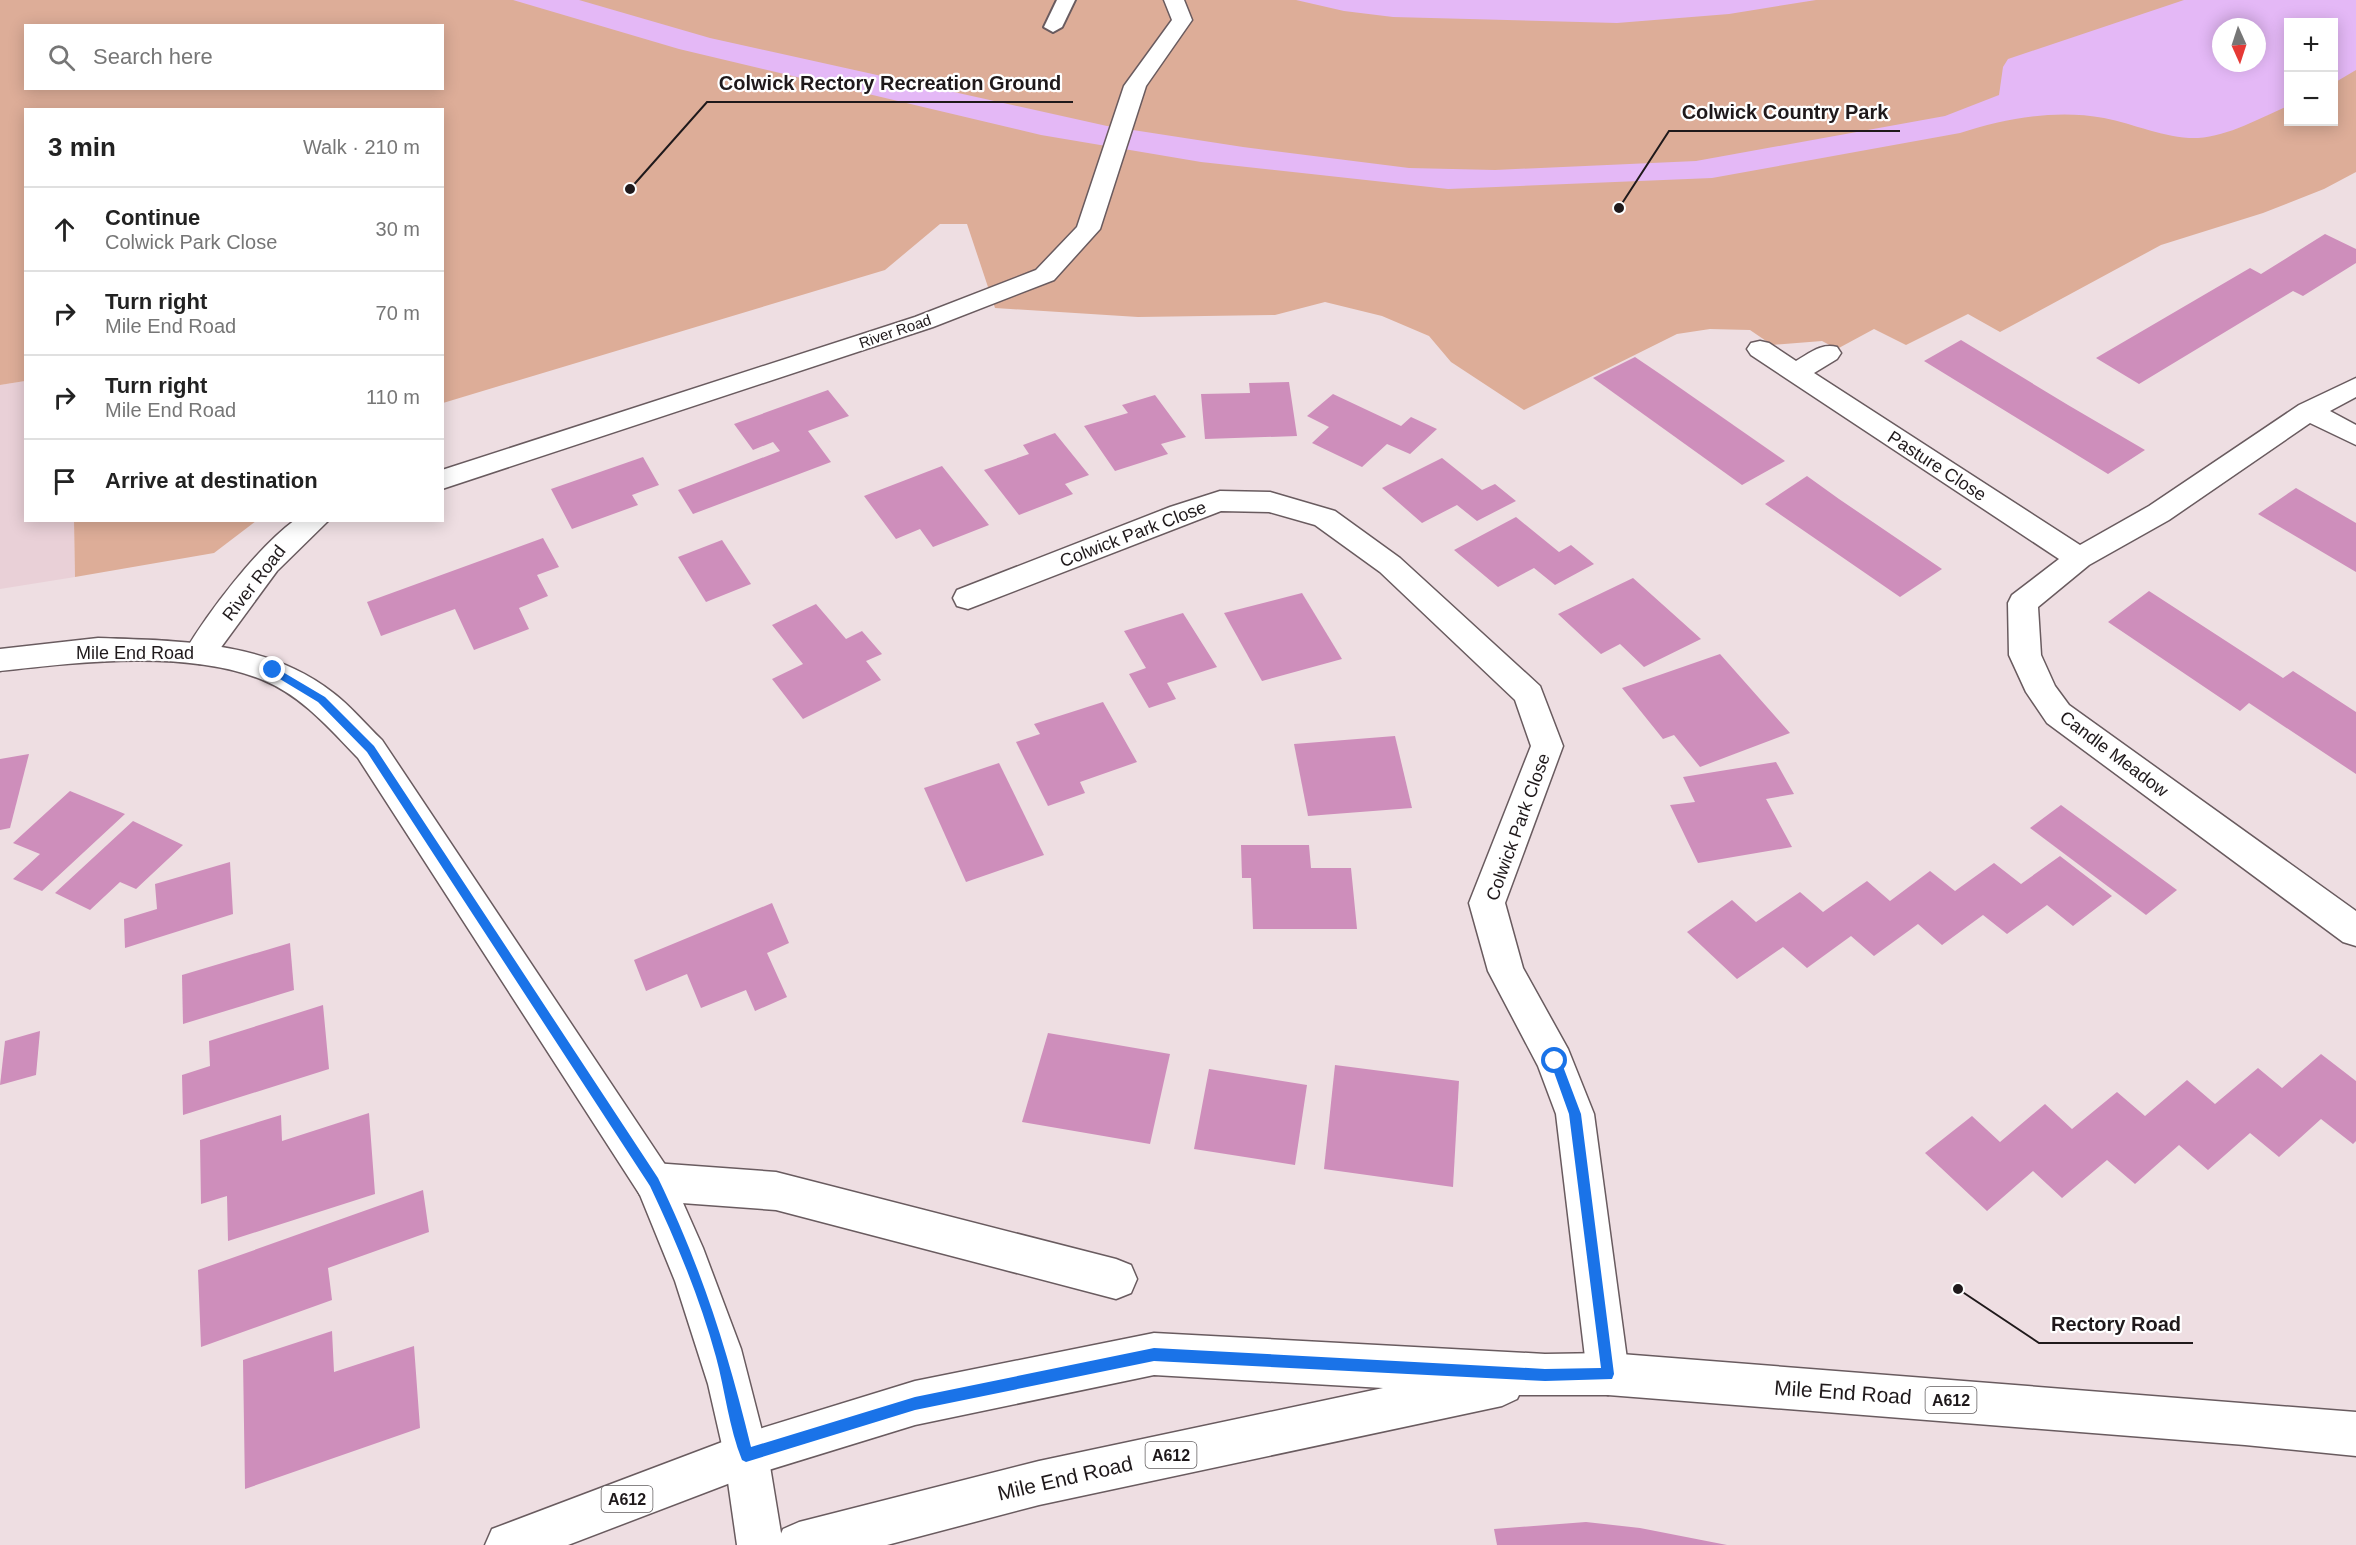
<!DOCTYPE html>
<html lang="en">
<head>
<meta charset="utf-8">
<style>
	body { margin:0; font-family:Arial,sans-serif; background:#f2f2f2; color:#222 }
	.controls { position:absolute; right:18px; top:18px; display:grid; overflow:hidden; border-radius:0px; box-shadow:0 3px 15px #0003 }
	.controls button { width:54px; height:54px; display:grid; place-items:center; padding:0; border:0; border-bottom:2px solid #e0e0e0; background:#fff; color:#222; font:30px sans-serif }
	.compass { position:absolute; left:2212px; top:18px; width:54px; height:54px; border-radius:50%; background:#fff; box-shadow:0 3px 15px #0003; rotate:177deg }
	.stop { position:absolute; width:18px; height:18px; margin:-14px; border:4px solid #1a73e8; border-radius:50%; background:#fff }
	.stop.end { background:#1a73e8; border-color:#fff; box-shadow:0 2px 6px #0008 }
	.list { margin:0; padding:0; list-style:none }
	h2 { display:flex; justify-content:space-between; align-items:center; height:78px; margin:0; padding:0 24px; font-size:26px }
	h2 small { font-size:20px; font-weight:400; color:#767676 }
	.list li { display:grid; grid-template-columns:39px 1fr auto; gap:18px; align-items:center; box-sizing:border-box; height:84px; padding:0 24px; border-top:2px solid #e0e0e0 }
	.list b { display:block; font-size:22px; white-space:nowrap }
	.list p { margin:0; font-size:20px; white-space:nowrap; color:#767676 }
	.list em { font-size:20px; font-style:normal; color:#767676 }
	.icon { flex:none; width:33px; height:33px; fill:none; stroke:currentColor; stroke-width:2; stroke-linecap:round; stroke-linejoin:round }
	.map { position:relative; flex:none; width:2356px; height:1545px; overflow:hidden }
	.search { position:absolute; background:#fff; box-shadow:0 3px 15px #0003; left:24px; top:24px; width:420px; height:66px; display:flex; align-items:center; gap:15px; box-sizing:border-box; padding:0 21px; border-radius:0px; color:#767676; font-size:22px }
	.panel { position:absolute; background:#fff; box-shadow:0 3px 15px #0003; left:24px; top:108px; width:420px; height:414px; border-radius:0px }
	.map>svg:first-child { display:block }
	.built { fill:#e9d0d7 }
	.green { fill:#ddad98; fill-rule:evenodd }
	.water { fill:#e4b8f6; fill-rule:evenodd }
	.building { fill:#ce8ebb }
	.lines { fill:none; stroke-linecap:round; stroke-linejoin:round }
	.lane-casing { stroke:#695b5f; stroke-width:4 }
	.street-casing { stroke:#695b5f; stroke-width:3 }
	.secondary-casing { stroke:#695b5f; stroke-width:3 }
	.primary-casing { stroke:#695b5f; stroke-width:3 }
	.lane { fill:#fff; fill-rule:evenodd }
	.street { fill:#fff; fill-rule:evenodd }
	.secondary { fill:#fff; fill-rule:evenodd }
	.primary { fill:#fff; fill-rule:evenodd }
	.route { fill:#1a73e8 }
	.labels { text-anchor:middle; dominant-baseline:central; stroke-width:4.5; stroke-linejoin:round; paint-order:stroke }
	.far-street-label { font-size:15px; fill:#1f191b; stroke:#fff }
	.shield { fill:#fff; stroke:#625e5f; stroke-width:1.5 }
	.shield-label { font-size:16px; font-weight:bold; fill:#1f191b }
	.street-label { font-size:18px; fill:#1f191b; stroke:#fff }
	.near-street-label { font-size:21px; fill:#1f191b; stroke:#fff }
	.leader { fill:none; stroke:#1f191b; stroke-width:2 }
	.callout-dot { fill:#1f191b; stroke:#fff; stroke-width:2 }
	.callout-label { font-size:20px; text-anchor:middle; font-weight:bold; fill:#1f191b; stroke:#fff; stroke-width:4.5; stroke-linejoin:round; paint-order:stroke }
</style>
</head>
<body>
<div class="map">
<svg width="2356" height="1545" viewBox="0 0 2356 1545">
	<rect width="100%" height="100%" fill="#eedee2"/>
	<path class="built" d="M25 381 26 520 74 521 75 577 0 589V385Z"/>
	<g class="green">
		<path d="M0 0H2356V172L2324 189 2263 213 2161 245 2000 332 1968 314 1906 345 1874 329 1837 349 1822 341 1772 345 1750 330 1710 329 1677 334 1524 410 1451 362 1429 336 1382 316 1325 302 1275 315 1138 317 995 308 967 224H940L885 270 443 403 442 110H26L25 381 0 385ZM2288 22H2334V122H2288ZM26 26H442V88H26ZM2221 27H2257V63H2221Z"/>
		<path d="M74 521V520L256 521 214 553 75 577Z"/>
	</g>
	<g class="water">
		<path d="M513 0H579L710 38 1107 126 1243 147 1409 168 1495 170 1696 161 1945 116 1999 95 2003 67 2008 59 2184 0H2356V70L2334 83V22H2288V106C2260 118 2229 136 2198 138 2166 139 2135 124 2104 118 2056 109 2006 118 1960 133L1712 178 1448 189 1201 162 1041 135 679 49ZM2221 27H2257V63H2221Z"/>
		<path d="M1296 0H1816L1729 14 1617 23 1393 17 1344 11Z"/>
	</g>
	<g class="building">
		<path d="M2325 234 2356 249V263L2303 296 2293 291 2139 384 2096 358 2250 268 2261 274Z"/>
		<path d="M1961 340 2068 405 2145 450 2108 474 1924 361Z"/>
		<path d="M1635 357 1663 376 1785 461 1742 485 1593 378Z"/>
		<path d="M1289 382 1297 436 1205 439 1201 394 1250 393 1249 383Z"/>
		<path d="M828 390 849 416 808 431 831 462 693 514 678 490 780 451 773 442 753 450 734 424Z"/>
		<path d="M1333 394 1401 426 1411 417 1437 429 1410 454 1387 444 1362 467 1312 443 1329 427 1307 416Z"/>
		<path d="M1155 395 1186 437 1161 444 1168 454 1115 471 1084 426 1128 413 1122 405Z"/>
		<path d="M1055 433 1089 475 1065 484 1073 494 1019 515 984 470 1029 454 1023 445Z"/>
		<path d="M643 457 659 485 632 495 638 505 572 529 551 489Z"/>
		<path d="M1442 458 1482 490 1495 484 1516 501 1477 521 1457 505 1422 523 1382 488Z"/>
		<path d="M942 466 989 525 933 547 920 529 896 539 864 496Z"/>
		<path d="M1807 476 1839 499 1942 569 1900 597 1765 504Z"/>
		<path d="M2296 488 2356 523V572L2258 514Z"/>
		<path d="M1516 517 1559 552 1571 545 1594 564 1555 585 1534 568 1498 587 1454 550Z"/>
		<path d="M543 538 559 567 537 575 548 596 519 608 529 629 474 650 455 609 381 636 367 602Z"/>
		<path d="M722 540 751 584 706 602 678 557Z"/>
		<path d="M1633 578 1691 630 1701 639 1644 667 1620 644 1601 654 1558 614Z"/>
		<path d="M2149 591 2283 678 2293 671 2356 712V774L2249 703 2240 711 2108 622Z"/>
		<path d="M1302 593 1342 659 1262 681 1224 613Z"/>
		<path d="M816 604 846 639 862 631 882 654 866 661 881 680 803 719 772 679 803 664 772 625Z"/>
		<path d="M1183 613 1217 667 1167 683 1176 699 1149 708 1129 674 1146 668 1124 631Z"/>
		<path d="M1720 654 1790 733 1700 767 1674 735 1663 739 1622 688Z"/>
		<path d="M1103 702 1137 762 1080 782 1085 793 1048 806 1016 742 1040 734 1034 724Z"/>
		<path d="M1395 736 1412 808 1308 816 1294 744Z"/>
		<path d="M29 754 10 828 0 830V759Z"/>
		<path d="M1776 762 1794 794 1766 799 1792 847 1698 863 1670 805 1695 802 1683 777Z"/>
		<path d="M999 763 1044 855 966 882 924 788Z"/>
		<path d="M70 791 125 814 42 891 13 879 40 854 13 843Z"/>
		<path d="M2061 805 2177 890 2146 915 2030 828Z"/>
		<path d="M133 821 183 845 136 889 120 882 90 910 55 893Z"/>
		<path d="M1241 845H1309L1311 868H1351L1357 929H1253L1251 878H1242Z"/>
		<path d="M2060 856 2112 896 2073 926 2047 905 2007 934 1983 915 1942 945 1918 924 1874 956 1851 936 1807 968 1783 947 1737 979 1687 932 1732 900 1756 922 1800 892 1823 912 1867 881 1890 901 1930 871 1955 891 1994 863 2021 884Z"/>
		<path d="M230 862 233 914 125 948 124 919 157 909 155 884Z"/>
		<path d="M772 903 789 943 767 953 787 997 755 1011 746 990 701 1008 687 974 646 991 634 960Z"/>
		<path d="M290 943 294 990 183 1024 182 975Z"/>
		<path d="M323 1005 329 1069 183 1115 182 1075 210 1066 209 1041Z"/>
		<path d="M40 1031 36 1075 0 1085 5 1041Z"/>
		<path d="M1048 1033 1170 1054 1150 1144 1022 1122Z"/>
		<path d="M2321 1054 2356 1081V1141L2353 1144 2321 1119 2279 1157 2250 1133 2208 1170 2179 1145 2135 1184 2107 1160 2062 1198 2033 1171 1987 1211 1925 1153 1972 1116 2000 1142 2045 1104 2072 1129 2117 1092 2145 1116 2187 1080 2215 1104 2258 1068 2282 1088Z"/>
		<path d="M1335 1065 1459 1081 1453 1187 1324 1169Z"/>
		<path d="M1209 1069 1307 1085 1295 1165 1194 1149Z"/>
		<path d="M369 1113 375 1194 228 1241 227 1196 201 1204 200 1140 281 1115 282 1141Z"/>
		<path d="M423 1190 429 1232 328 1268 332 1300 201 1347 198 1270Z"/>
		<path d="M332 1331 334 1372 414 1346 420 1428 245 1489 243 1360Z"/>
		<path d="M1586 1522 1640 1528 1727 1545H1497L1494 1529Z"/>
	</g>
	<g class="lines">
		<defs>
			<path id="lane" d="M1057 0H1075L1062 27 1053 32 1044 27Z"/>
			<g id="street">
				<path d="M1164 0H1184L1192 20 1146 86 1100 229 1054 280 933 327 442 489V470L915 317 1036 270 1077 227 1124 86 1172 20Z"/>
				<path d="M1760 341 1769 343 1796 361C1810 353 1821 343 1837 347L1841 353 1837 359 1814 373 2080 545 2149 506 2299 405 2356 378V397L2330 411 2356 425V445L2310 423 2169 520 2089 565 2038 607 2041 655 2055 686 2069 705 2356 911V946L2343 942 2047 723 2026 692 2009 655 2008 603 2012 595 2059 559 1751 355 1747 349 1751 343Z"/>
				<path d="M1220 491 1270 492 1335 511 1400 558 1540 686 1563 746 1505 903 1523 968 1568 1049 1594 1114 1629 1374 1623 1389 1608 1395 1593 1389 1587 1374 1556 1114 1538 1066 1488 971 1469 903 1531 746 1515 700 1380 572 1315 525 1269 512 1221 511 968 609 957 606 953 598 957 590 1170 507Z"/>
				<path d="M295 520H329L277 571 211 661 200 664 189 661 184 653C208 612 257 548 295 520Z"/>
				<path d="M654 1163 776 1172 1116 1259 1131 1265 1137 1279 1131 1293 1116 1299 776 1210 654 1201 640 1195 634 1182 640 1169Z"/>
			</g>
			<path id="secondary" d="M98 638C178 641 265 640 332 692 350 705 365 724 382 740L668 1169 703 1248 741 1349 768 1454 783 1545H737L724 1454 708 1384 675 1281 640 1195 358 758C330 729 302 696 263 680 187 649 80 662 0 671V649Z"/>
			<path id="primary" d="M1154 1333 1545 1354 1608 1353 2356 1412V1456L2245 1445 1608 1395H1519L1517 1399 1502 1406 1039 1505 887 1545H776L783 1529 799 1522 1039 1461 1383 1388 1154 1375 915 1425 746 1477 568 1545H485L492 1529 746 1433 915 1381Z"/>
		</defs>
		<use href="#lane" class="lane-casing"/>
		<use href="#street" class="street-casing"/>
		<use href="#secondary" class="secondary-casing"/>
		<use href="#primary" class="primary-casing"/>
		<use href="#lane" class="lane"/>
		<use href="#street" class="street"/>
		<use href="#secondary" class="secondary"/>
		<use href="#primary" class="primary"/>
	</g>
	<path class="route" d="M270 668H276L325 697 374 746 658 1178C702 1269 727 1349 751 1447L915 1397 1154 1348 1545 1369 1601 1368 1569 1114 1550 1061 1555 1056 1561 1061 1581 1114 1614 1374 1612 1379 1545 1381 1154 1361 915 1410 746 1462 742 1460C729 1428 725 1390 716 1357 700 1298 676 1241 650 1186L367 752 318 702 270 673Z"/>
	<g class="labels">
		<g class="far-street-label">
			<text transform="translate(895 331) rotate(-19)">River Road</text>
		</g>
		<g class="shield">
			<rect x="1925.5" y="1387" width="51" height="26" rx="4.5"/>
			<rect x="1145.5" y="1442" width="51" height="26" rx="4.5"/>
			<rect x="601.5" y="1486" width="51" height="26" rx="4.5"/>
		</g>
		<g class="shield-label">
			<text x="1951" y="1400">A612</text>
			<text x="1171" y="1455">A612</text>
			<text x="627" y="1499">A612</text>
		</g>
		<g class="street-label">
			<text transform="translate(1937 466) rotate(33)">Pasture Close</text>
			<text transform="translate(1133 534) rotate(-21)">Colwick Park Close</text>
			<text transform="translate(254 583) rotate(-52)">River Road</text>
			<text x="135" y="653">Mile End Road</text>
			<text transform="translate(2114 754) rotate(37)">Candle Meadow</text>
			<text transform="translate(1518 827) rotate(-70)">Colwick Park Close</text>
		</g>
		<g class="near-street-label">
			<text transform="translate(1843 1392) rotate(4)">Mile End Road</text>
			<text transform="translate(1065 1478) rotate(-13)">Mile End Road</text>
		</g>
	</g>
	<path class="leader" d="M630 189L707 102H1073M1619 208L1669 131H1900M1958 1289L2039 1343H2193"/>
	<g class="callout-dot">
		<circle cx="630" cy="189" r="6"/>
		<circle cx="1619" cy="208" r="6"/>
		<circle cx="1958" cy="1289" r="6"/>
	</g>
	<g class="callout-label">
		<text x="890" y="90">Colwick Rectory Recreation Ground</text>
		<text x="1785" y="119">Colwick Country Park</text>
		<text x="2116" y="1331">Rectory Road</text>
	</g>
</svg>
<div class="controls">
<button>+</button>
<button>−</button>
</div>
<svg class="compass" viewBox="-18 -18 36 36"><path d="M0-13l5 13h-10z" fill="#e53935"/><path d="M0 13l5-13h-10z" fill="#767676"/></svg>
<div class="stop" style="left:1555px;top:1061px"></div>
<div class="stop end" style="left:273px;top:670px"></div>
<div class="search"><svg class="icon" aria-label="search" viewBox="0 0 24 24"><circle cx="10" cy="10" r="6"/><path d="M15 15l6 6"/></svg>Search here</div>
<section class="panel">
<h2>3 min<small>Walk · 210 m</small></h2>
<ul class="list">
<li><svg class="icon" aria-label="ahead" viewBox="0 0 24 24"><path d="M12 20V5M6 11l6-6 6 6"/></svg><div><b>Continue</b><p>Colwick Park Close</p></div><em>30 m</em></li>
<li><svg class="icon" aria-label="right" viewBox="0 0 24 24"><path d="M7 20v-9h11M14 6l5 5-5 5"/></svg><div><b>Turn right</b><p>Mile End Road</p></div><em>70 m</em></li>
<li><svg class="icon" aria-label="right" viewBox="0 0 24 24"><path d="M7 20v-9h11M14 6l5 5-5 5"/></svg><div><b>Turn right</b><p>Mile End Road</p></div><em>110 m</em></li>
<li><svg class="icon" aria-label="arrive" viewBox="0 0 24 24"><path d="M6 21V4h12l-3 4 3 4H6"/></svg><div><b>Arrive at destination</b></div></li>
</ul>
</section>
</div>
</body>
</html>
